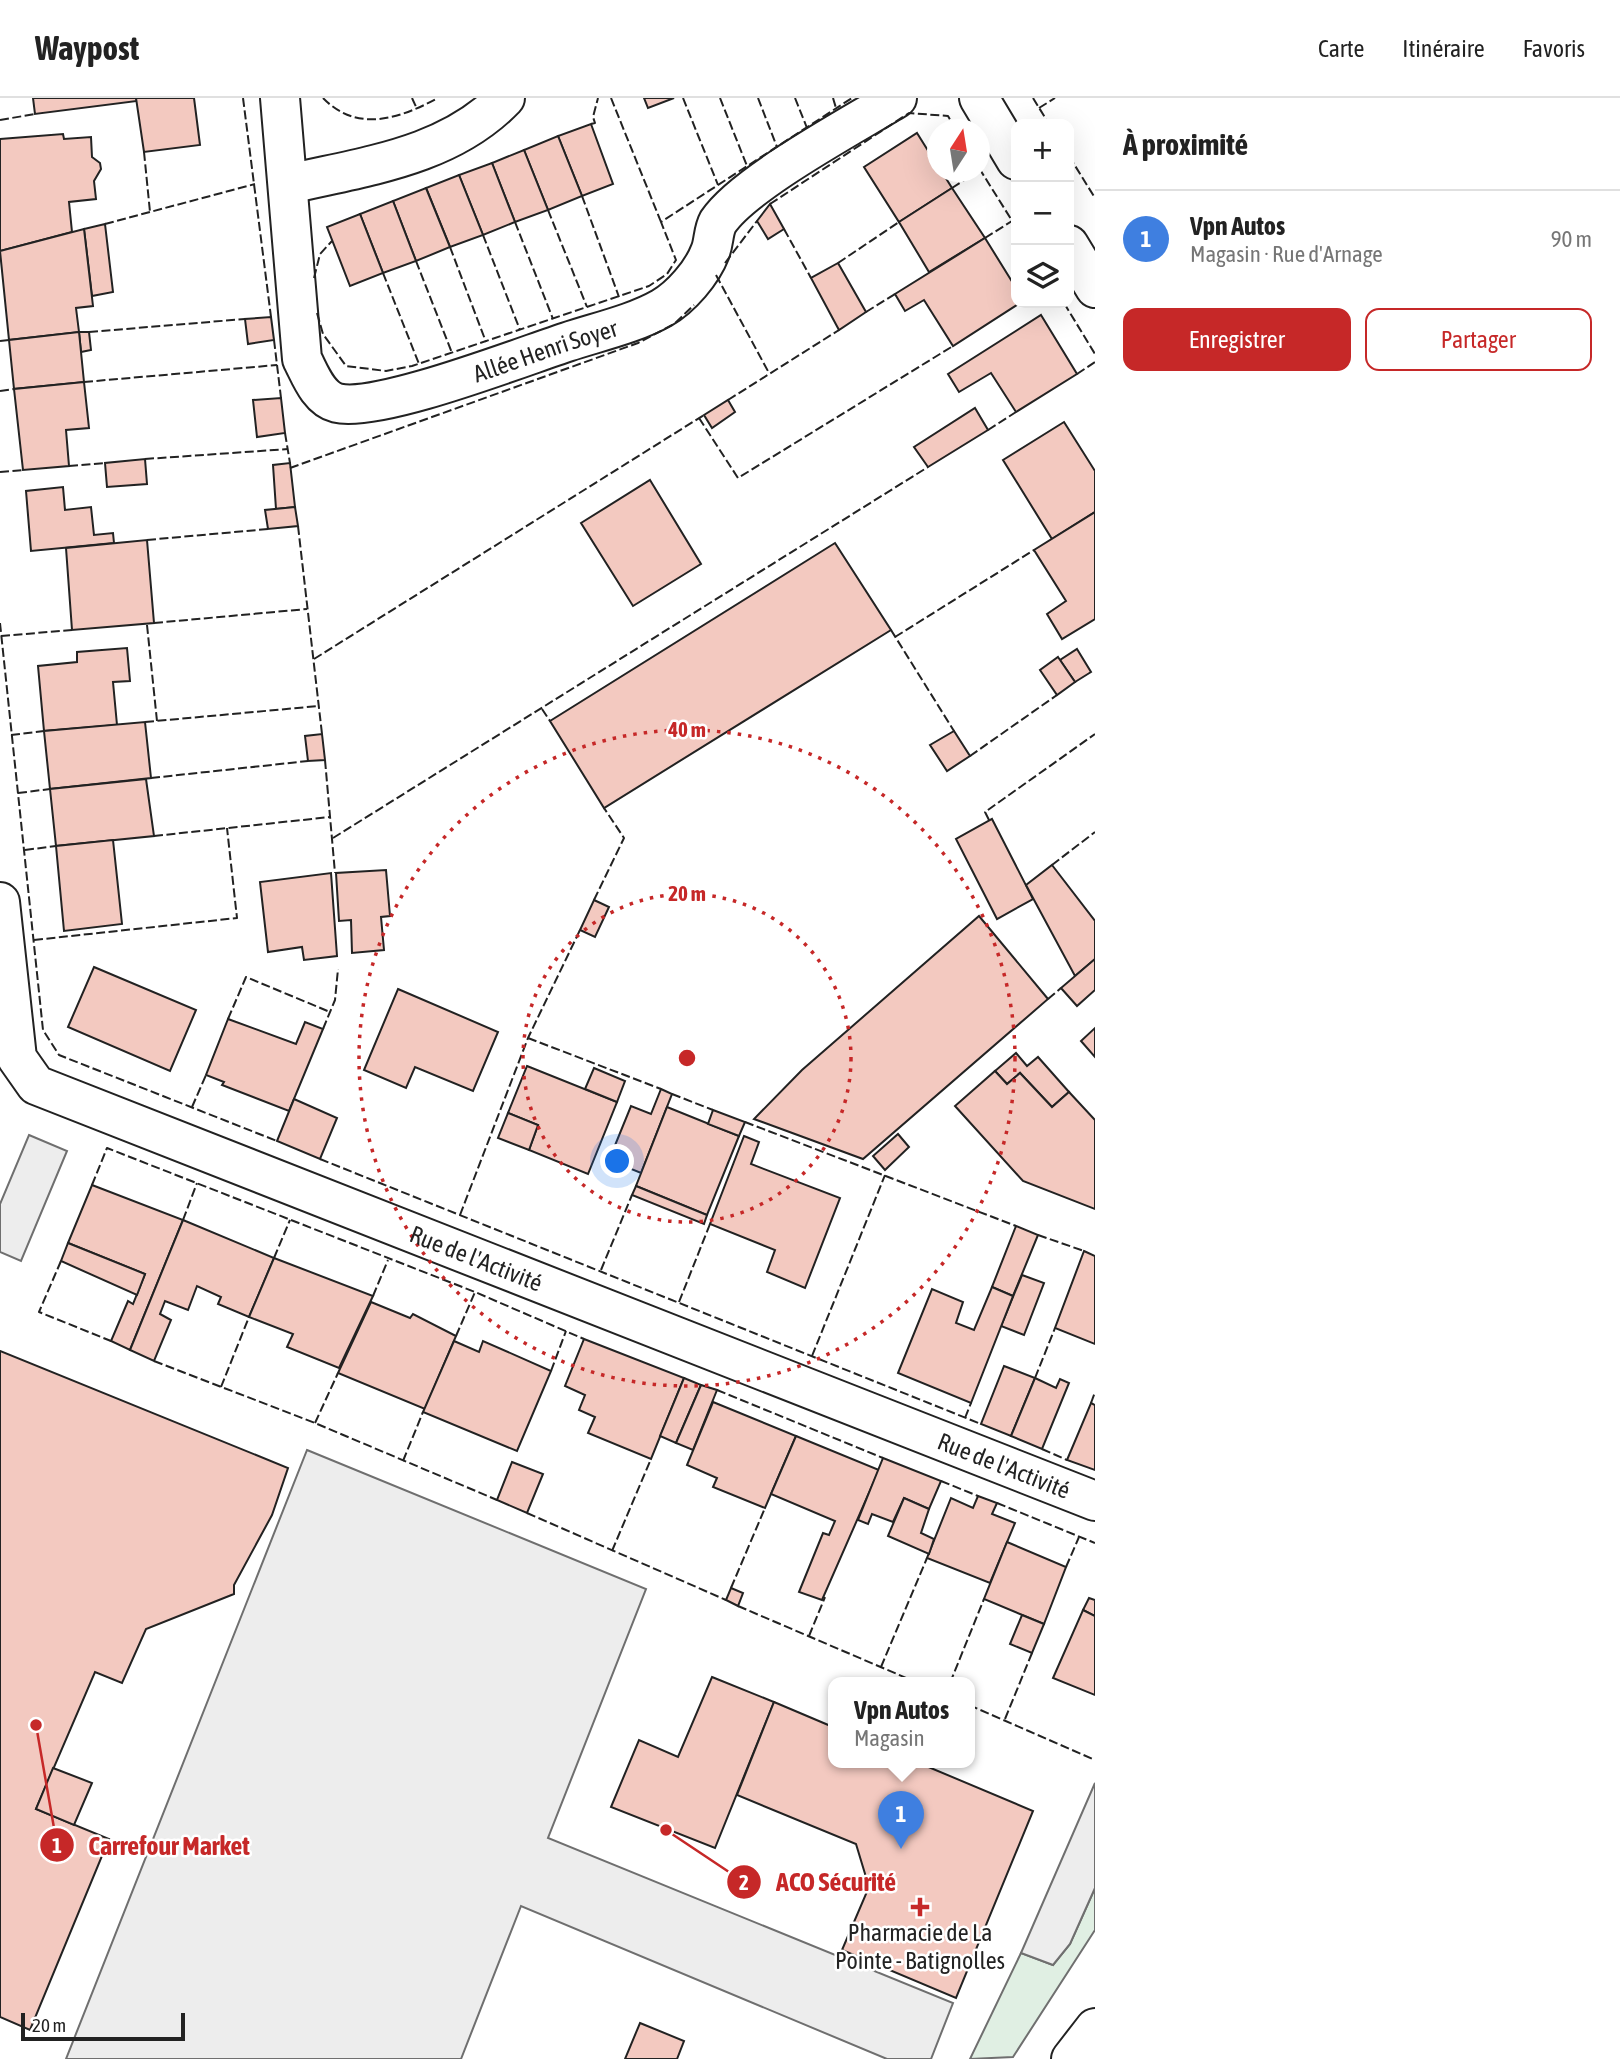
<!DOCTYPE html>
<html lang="fr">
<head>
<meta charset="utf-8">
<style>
	body { margin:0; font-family:"Asap Condensed",sans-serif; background:#f2f2f2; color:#222 }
	.controls { position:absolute; right:21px; top:21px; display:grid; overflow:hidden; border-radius:14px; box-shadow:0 7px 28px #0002 }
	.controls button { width:63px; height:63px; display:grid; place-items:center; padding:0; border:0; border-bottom:2px solid #e0e0e0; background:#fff; color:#222; font:35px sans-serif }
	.compass { position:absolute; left:927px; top:21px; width:63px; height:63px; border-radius:50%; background:#fff; box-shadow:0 7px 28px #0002; rotate:12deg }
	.scale { position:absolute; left:21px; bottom:18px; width:164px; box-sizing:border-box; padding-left:7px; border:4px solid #222; border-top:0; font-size:19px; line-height:24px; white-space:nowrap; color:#222; -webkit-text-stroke:5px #fff; paint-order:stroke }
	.you { position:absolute; left:618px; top:1064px; width:24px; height:24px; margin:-18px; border:5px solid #fff; border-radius:50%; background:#1a73e8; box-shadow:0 0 0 10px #1a73e833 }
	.badge { display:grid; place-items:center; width:46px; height:46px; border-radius:50%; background:#c62828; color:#fff; font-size:23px; font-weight:700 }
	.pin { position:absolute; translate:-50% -58px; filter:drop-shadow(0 2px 4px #0008) }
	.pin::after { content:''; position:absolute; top:37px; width:24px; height:21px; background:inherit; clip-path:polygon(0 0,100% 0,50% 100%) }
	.popup { position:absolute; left:828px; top:1579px; width:147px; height:91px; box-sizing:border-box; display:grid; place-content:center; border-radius:14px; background:#fff; filter:drop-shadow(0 2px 5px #0005); font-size:23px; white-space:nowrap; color:#767676 }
	.popup b { font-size:26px; color:#222 }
	.popup::after { content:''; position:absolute; left:50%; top:100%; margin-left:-14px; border:14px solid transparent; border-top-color:#fff }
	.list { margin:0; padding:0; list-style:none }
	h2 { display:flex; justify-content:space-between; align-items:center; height:91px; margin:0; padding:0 28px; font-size:30px }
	h2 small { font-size:23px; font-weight:400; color:#767676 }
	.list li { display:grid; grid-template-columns:46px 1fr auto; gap:21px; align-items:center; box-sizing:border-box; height:98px; padding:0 28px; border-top:2px solid #e0e0e0 }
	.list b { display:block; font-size:26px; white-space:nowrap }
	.list p { margin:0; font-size:23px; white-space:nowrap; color:#767676 }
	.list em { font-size:23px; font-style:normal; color:#767676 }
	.actions { display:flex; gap:14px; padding:21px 28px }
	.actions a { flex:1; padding:16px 0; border:2px solid #c62828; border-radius:14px; text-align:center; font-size:24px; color:#c62828 }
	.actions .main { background:#c62828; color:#fff }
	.icon { flex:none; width:38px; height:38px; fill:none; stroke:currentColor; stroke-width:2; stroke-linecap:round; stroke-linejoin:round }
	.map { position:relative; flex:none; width:1095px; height:1961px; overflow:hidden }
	header { display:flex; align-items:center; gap:42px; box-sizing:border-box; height:98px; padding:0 35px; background:#fff; border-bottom:2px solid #e0e0e0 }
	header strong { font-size:33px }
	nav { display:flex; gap:38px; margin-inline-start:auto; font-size:24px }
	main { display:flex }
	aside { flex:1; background:#fff }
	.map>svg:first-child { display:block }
	.green { fill:#e0efe3; stroke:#6f6f6f; stroke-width:2 }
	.parking { fill:#ededed; stroke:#6f6f6f; stroke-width:2 }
	.building { fill:#f3c9c0; stroke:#222; stroke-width:2 }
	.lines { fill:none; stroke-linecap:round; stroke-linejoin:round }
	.minor-casing { stroke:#222; stroke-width:42 }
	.minor { stroke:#fff; stroke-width:38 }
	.fence { stroke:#222; stroke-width:2; stroke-dasharray:9 3.5; stroke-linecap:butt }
	.ring { fill:none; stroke:#c62828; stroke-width:3.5; stroke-dasharray:3.5 7 }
	.poi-dot { fill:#c62828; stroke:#fff; stroke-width:2.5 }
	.labels { text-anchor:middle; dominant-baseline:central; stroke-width:5; stroke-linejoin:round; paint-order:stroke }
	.street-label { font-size:24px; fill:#222; stroke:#fff }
	.poi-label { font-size:24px; fill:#222; stroke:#fff }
	.centre { fill:#c62828; stroke:#fff; stroke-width:3.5 }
	.ring-label { font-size:21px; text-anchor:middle; font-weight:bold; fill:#c62828; stroke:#fff; stroke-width:5; stroke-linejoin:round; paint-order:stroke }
	.leader { fill:none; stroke:#c62828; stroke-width:2.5 }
	.callout-dot { fill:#c62828; stroke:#fff; stroke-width:2.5 }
	.mark-label { font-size:21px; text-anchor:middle; font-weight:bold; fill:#fff }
	.callout-label { font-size:26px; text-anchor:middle; font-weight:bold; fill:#c62828; stroke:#fff; stroke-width:5; stroke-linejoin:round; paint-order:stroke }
</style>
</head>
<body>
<header>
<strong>Waypost</strong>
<nav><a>Carte</a><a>Itinéraire</a><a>Favoris</a></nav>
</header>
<main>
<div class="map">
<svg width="1095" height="1961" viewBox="0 0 1095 1961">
	<rect width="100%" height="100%" fill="#fff"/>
	<path class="green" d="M1095 1790V1832L1013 1959 970 1961 1021 1855 1053 1867 1070 1846Z"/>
	<g class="parking">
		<path d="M29 1037 67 1053 21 1163 0 1154V1106Z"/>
		<path d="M307 1352 646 1491 548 1740 953 1905 931 1961H887L521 1808 461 1961H66Z"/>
		<path d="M1095 1685V1790L1070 1846 1053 1867 1021 1855Z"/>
	</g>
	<g class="building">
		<path d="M33 0H136L137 3 35 16Z"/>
		<path d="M136 0H194L200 47 144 54Z"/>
		<path d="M644 0H674L648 10Z"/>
		<path d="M591 26 613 86 582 98 558 38Z"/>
		<path d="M917 35 937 67V74H942L952 90 899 124 864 69Z"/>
		<path d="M63 36 64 41 91 39 92 59 100 65 101 71 94 83 96 101 69 104 72 134 0 153V41Z"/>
		<path d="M558 38 582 98 548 112 524 52Z"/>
		<path d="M524 52 548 112 515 124 492 65Z"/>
		<path d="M492 65 515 124 483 137 459 77Z"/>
		<path d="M459 77 483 137 450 149 426 90Z"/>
		<path d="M426 90 450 149 416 163 393 103Z"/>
		<path d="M952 90 985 140 929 174 899 124Z"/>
		<path d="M393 103 416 163 383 175 360 116Z"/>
		<path d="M770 106 784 131 768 141 757 123Z"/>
		<path d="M360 116 383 175 350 188 327 129Z"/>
		<path d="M105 126 113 194 92 198 84 131Z"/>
		<path d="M84 131 93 208 76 210 79 234 9 242 0 153Z"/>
		<path d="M985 140 1016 190V205H1020L953 248 924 202 905 213 895 196Z"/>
		<path d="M838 165 866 214 839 232 811 180Z"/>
		<path d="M1041 217 1077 276 1016 314 991 275 959 294 948 276Z"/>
		<path d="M271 219 274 242 248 246 245 221Z"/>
		<path d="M79 234H89L91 252 81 254Z"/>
		<path d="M79 234 84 284 14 291 9 242Z"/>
		<path d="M84 284 89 330 66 332 69 368 23 372 14 291Z"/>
		<path d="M281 300 285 335 257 339 253 302Z"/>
		<path d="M728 302 735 314 712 330 704 317Z"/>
		<path d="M975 310 988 332 928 369 914 349Z"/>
		<path d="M1064 324 1095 373V414L1052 441 1003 362Z"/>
		<path d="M145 361 147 386 107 389 105 365Z"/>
		<path d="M290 365 295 409 276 411 273 367Z"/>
		<path d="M650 382 701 466 633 508 581 425Z"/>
		<path d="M63 389 65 412 91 409 94 437 113 435 114 445 31 453 26 393Z"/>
		<path d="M295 409 298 428 268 431 265 412Z"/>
		<path d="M1095 414V521L1062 541 1047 516 1066 503 1034 452Z"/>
		<path d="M147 442 154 525 72 532 66 450Z"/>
		<path d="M835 445 891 532 604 710 550 623Z"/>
		<path d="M127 550 130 583 113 584 117 627 44 633 38 568 77 564V554Z"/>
		<path d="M1077 551 1091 574 1075 584 1060 562Z"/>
		<path d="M1058 559 1075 584 1057 597 1040 572Z"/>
		<path d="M145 624 151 680 50 691 44 633Z"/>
		<path d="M954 633 970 658 947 673 930 647Z"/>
		<path d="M322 636 325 662 308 663 305 638Z"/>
		<path d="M146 681 154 738 56 748 50 691Z"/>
		<path d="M992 721 1033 801 997 821 956 741Z"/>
		<path d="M113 742 122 826 64 833 56 748Z"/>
		<path d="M1052 767 1095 823V861L1075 878 1026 787Z"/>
		<path d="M386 772 390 818 381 819 384 852 352 855 351 822 339 823 336 775Z"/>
		<path d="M331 775 337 858 304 862 302 849 268 854 260 784Z"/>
		<path d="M594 802 609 809 595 839 580 832Z"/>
		<path d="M979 818 1048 901 863 1061 754 1021 802 972Z"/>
		<path d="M1095 861V892L1077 908 1061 890Z"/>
		<path d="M94 869 196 912 170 973 68 929Z"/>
		<path d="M398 891 498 934 473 993 415 969 406 990 364 972Z"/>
		<path d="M228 921 296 946 305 924 323 931 289 1013 222 987 224 984 206 977Z"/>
		<path d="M1095 930V959L1081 943Z"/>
		<path d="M1016 955 1027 968 1038 959 1069 994 1052 1009 1020 975 1007 986 995 973Z"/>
		<path d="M527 968 617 1004 588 1076 529 1052 538 1027 508 1015Z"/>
		<path d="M594 970 625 983 617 1004 585 991Z"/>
		<path d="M995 973 1007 986 1020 975 1052 1009 1069 994 1095 1022V1111L1023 1083 955 1008Z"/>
		<path d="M661 991 672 996 641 1075 609 1062 631 1008 651 1016Z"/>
		<path d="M294 1001 337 1020 320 1061 277 1043Z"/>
		<path d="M667 1009 739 1038 707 1117 636 1088Z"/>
		<path d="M713 1012 745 1024 739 1038 708 1026Z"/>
		<path d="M508 1015 538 1027 529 1052 498 1040Z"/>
		<path d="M898 1036 909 1049 885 1072 873 1058Z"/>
		<path d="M744 1038 759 1044 751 1066 840 1100 805 1190 767 1174 775 1152 710 1126Z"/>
		<path d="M92 1087 183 1122 130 1252 111 1243 128 1203 133 1206 145 1176 68 1145Z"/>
		<path d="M636 1088 707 1117 704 1126 632 1097Z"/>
		<path d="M183 1122 274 1160 249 1219 218 1206 221 1199 197 1188 188 1212 165 1203 160 1216 171 1222 154 1263 130 1252Z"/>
		<path d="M1016 1128 1038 1137 1013 1198 992 1189Z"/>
		<path d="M68 1145 145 1176 137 1197 61 1163Z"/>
		<path d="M1084 1153 1095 1158V1246L1055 1230Z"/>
		<path d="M274 1160 373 1198 339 1270 287 1249 293 1236 249 1219Z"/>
		<path d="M1022 1177 1044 1185 1024 1237 1001 1228Z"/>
		<path d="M992 1189 1013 1198 971 1305 898 1275 932 1191 963 1204 956 1225 974 1232Z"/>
		<path d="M371 1204 410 1220 413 1216 456 1238 425 1311 338 1275Z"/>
		<path d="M584 1241 684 1280 651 1361 588 1335 595 1319 579 1312 585 1297 565 1288Z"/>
		<path d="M454 1243 479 1254 483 1243 551 1273 517 1353 423 1314Z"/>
		<path d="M0 1253 288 1370 272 1417 234 1487V1496L146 1531 122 1585 95 1574 36 1711 109 1741 30 1932 0 1919Z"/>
		<path d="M1004 1268 1035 1280 1011 1338 981 1326Z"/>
		<path d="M684 1280 701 1287 676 1345 660 1338Z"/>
		<path d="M1035 1280 1056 1290 1060 1281 1069 1285 1042 1351 1011 1338Z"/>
		<path d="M701 1287 717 1292 693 1352 676 1345Z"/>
		<path d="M713 1304 796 1338 765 1410 713 1389 717 1380 687 1367Z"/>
		<path d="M1091 1305 1095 1307V1372L1067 1362Z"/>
		<path d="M796 1338 879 1372 822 1502 799 1494 823 1435 829 1437 835 1423 771 1396Z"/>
		<path d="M883 1360 941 1383 929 1411 904 1400 893 1424 872 1416 868 1426 858 1422Z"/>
		<path d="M512 1364 543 1376 527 1415 497 1402Z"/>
		<path d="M978 1398 997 1405 992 1416 1015 1425 990 1485 927 1460 951 1400 973 1410Z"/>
		<path d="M904 1400 929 1411 921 1435 934 1441 929 1456 888 1438Z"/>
		<path d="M1007 1444 1066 1469 1044 1526 984 1501Z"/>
		<path d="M731 1490 743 1495 738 1508 726 1502Z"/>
		<path d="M1089 1500 1095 1502V1518L1083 1512Z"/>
		<path d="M1083 1512 1095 1518V1597L1053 1580Z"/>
		<path d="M1022 1517 1044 1526 1032 1555 1010 1546Z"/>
		<path d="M712 1579 774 1604 715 1750 611 1709 639 1642 678 1659Z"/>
		<path d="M774 1604 833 1629V1665H919L1033 1713 956 1900 842 1852 869 1789 856 1746 737 1697Z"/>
		<path d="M53 1670 92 1685 74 1727 36 1711Z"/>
		<path d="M640 1925 684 1943 677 1961H625Z"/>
	</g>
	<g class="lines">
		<defs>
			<g id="minor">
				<path id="s1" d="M280 0 302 261C310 276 318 300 337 305 378 315 521 259 567 244 597 234 634 226 662 210 681 199 702 175 710 154 714 145 713 133 718 124 744 85 853 27 897 0"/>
				<path d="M979 0 1016 62"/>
				<path d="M289 86C365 68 448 59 505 0"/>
				<path d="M1069 147 1095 190"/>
				<path id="s2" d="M0 804 17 960 36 987 1095 1403"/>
				<path d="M1071 1961 1095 1930"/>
			</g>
		</defs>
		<use href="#minor" class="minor-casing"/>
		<use href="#minor" class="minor"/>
		<g class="fence">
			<path d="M243 0 271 219"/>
			<path d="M323 0C357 35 399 21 438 0"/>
			<path d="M412 0 417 11"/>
			<path d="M611 0 661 124"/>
			<path d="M683 0 718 87"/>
			<path d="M720 0 747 68"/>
			<path d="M758 0 777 49"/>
			<path d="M795 0 807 30"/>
			<path d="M833 0 836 10"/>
			<path d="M1033 0 1049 26"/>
			<path d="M1039 10 1055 0"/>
			<path d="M0 22 35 16"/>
			<path d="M591 26 595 25 593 19 598 0"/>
			<path d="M144 54 150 114"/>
			<path d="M1069 58 1095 100"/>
			<path d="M979 70 1016 129"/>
			<path d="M952 90 977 74"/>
			<path d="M582 98 619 199"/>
			<path d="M770 106 909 15 948 18 956 32"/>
			<path d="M548 112 587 209"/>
			<path d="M515 124 553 221"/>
			<path d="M105 126 255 86"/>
			<path d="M784 131 811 180"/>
			<path d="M483 137 520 232"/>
			<path d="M985 140 1012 123"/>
			<path d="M450 149 486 244"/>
			<path d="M416 163 452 255"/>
			<path d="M725 165 757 123"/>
			<path d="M838 165 899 124"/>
			<path d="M383 175 419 266"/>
			<path d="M716 177 769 275"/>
			<path d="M314 180 320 156 332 143"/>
			<path d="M1064 205 1095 256"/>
			<path d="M866 214 895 196"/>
			<path d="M317 215 323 236 346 268 386 273 412 268 649 188 667 176 676 162 661 124 852 0"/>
			<path d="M89 234 245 221"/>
			<path d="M274 242 281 300"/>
			<path d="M0 243 9 242"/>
			<path d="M1077 276 1095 264"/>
			<path d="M84 284 277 267"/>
			<path d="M0 293 14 291"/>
			<path d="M728 302 839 232"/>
			<path d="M699 320 738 380 953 248"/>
			<path d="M988 332 1016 314"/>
			<path d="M285 335 290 365"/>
			<path d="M145 361 288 351"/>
			<path d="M69 368 105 365"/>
			<path d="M290 370 638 245 674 226 694 207"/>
			<path d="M0 374 23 372"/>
			<path d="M298 428 322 636"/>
			<path d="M147 442 268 431"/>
			<path d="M0 525 43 932 59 957 277 1043"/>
			<path d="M154 525 307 511"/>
			<path d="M147 527 157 623"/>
			<path d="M891 532 954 633"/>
			<path d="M1 538 72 532"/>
			<path d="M895 539 1034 452"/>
			<path d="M314 561 704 317"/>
			<path d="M542 611 550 623"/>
			<path d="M145 624 319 608"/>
			<path d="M11 637 44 633"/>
			<path d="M970 658 1057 597"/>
			<path d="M325 662 335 775"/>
			<path d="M151 680 308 663"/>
			<path d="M18 695 50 691"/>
			<path d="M989 722 985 714 1095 636"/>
			<path d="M154 738 330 719"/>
			<path d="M333 740 928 369"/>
			<path d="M25 752 56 748"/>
			<path d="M1052 767 1095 734"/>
			<path d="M594 802 624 740 604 710"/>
			<path d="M34 842 237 820 227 730"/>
			<path d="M1048 901 1061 890"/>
			<path d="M228 921 246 879 330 914"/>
			<path d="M323 931 335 902 338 871"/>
			<path d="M528 940 661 991"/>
			<path d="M672 996 713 1012"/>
			<path d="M192 1009 206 977"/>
			<path d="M745 1024 1016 1128"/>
			<path d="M320 1061 981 1326"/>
			<path d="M92 1087 107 1050 475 1194 584 1241"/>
			<path d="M460 1117 528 940 580 832"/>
			<path d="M183 1122 197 1085"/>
			<path d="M1038 1137 1084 1153"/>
			<path d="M274 1160 290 1122"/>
			<path d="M61 1163 39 1214 111 1243"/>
			<path d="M601 1172 632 1097"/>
			<path d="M373 1198 388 1162"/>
			<path d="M679 1204 710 1126"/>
			<path d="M456 1238 475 1194"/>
			<path d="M812 1258 885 1077"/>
			<path d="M154 1263 315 1325 497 1402"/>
			<path d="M551 1273 566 1233"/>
			<path d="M1035 1280 1055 1230"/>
			<path d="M221 1289 249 1219"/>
			<path d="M717 1292 883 1360"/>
			<path d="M1091 1305 1095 1294"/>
			<path d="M965 1320 971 1305"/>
			<path d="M315 1325 338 1275"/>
			<path d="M1042 1351 1067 1362"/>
			<path d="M403 1363 423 1314"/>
			<path d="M941 1383 978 1398"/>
			<path d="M997 1405 1095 1445"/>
			<path d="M527 1415 726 1502"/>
			<path d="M612 1453 651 1361"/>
			<path d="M1066 1469 1079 1439"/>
			<path d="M731 1490 765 1410"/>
			<path d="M738 1508 918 1585"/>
			<path d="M809 1538 825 1499"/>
			<path d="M881 1569 927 1460"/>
			<path d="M950 1585 984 1501"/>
			<path d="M969 1607 1095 1662"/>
			<path d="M1005 1621 1032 1555"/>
		</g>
	</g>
	<g class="ring">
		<circle cx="687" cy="960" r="164"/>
		<circle cx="687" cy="960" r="328"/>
	</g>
	<path class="poi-dot" d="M916.5 1798.5h7v7h7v7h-7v7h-7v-7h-7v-7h7z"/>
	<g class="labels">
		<g class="street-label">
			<text stroke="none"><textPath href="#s1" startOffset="536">Allée Henri Soyer</textPath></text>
			<text stroke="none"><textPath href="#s2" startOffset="663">Rue de l'Activité</textPath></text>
			<text stroke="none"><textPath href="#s2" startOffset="1230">Rue de l'Activité</textPath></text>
		</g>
		<g class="poi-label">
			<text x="920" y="1834">Pharmacie de La<tspan x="920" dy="28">Pointe - Batignolles</tspan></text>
		</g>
	</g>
	<circle cx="687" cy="960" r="10" class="centre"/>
	<g class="ring-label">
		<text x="687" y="639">40 m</text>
		<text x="687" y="803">20 m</text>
	</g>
	<path class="leader" d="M36 1627L57 1747M666 1732L744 1784"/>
	<g class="callout-dot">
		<circle cx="36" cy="1627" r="7"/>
		<circle cx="666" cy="1732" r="7"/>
		<circle cx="57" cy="1747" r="18"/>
		<circle cx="744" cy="1784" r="18"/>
	</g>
	<g class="mark-label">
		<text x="57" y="1755">1</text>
		<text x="744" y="1792">2</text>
	</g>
	<g class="callout-label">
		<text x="169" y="1757">Carrefour Market</text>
		<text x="836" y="1793">ACO Sécurité</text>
	</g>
</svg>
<div class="controls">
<button>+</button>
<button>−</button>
<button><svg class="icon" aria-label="layers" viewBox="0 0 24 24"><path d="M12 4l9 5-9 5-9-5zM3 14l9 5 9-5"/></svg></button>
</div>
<svg class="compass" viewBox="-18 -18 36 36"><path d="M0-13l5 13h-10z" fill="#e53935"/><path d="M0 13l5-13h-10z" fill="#767676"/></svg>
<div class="scale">20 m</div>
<div class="you"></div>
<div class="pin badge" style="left:901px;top:1751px;background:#3f7fe0">1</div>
<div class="popup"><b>Vpn Autos</b>Magasin</div>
</div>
<aside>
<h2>À proximité<small></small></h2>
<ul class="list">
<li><span class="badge" style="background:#3f7fe0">1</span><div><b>Vpn Autos</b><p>Magasin · Rue d'Arnage</p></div><em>90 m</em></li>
</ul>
<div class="actions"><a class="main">Enregistrer</a><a>Partager</a></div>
</aside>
</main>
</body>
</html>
